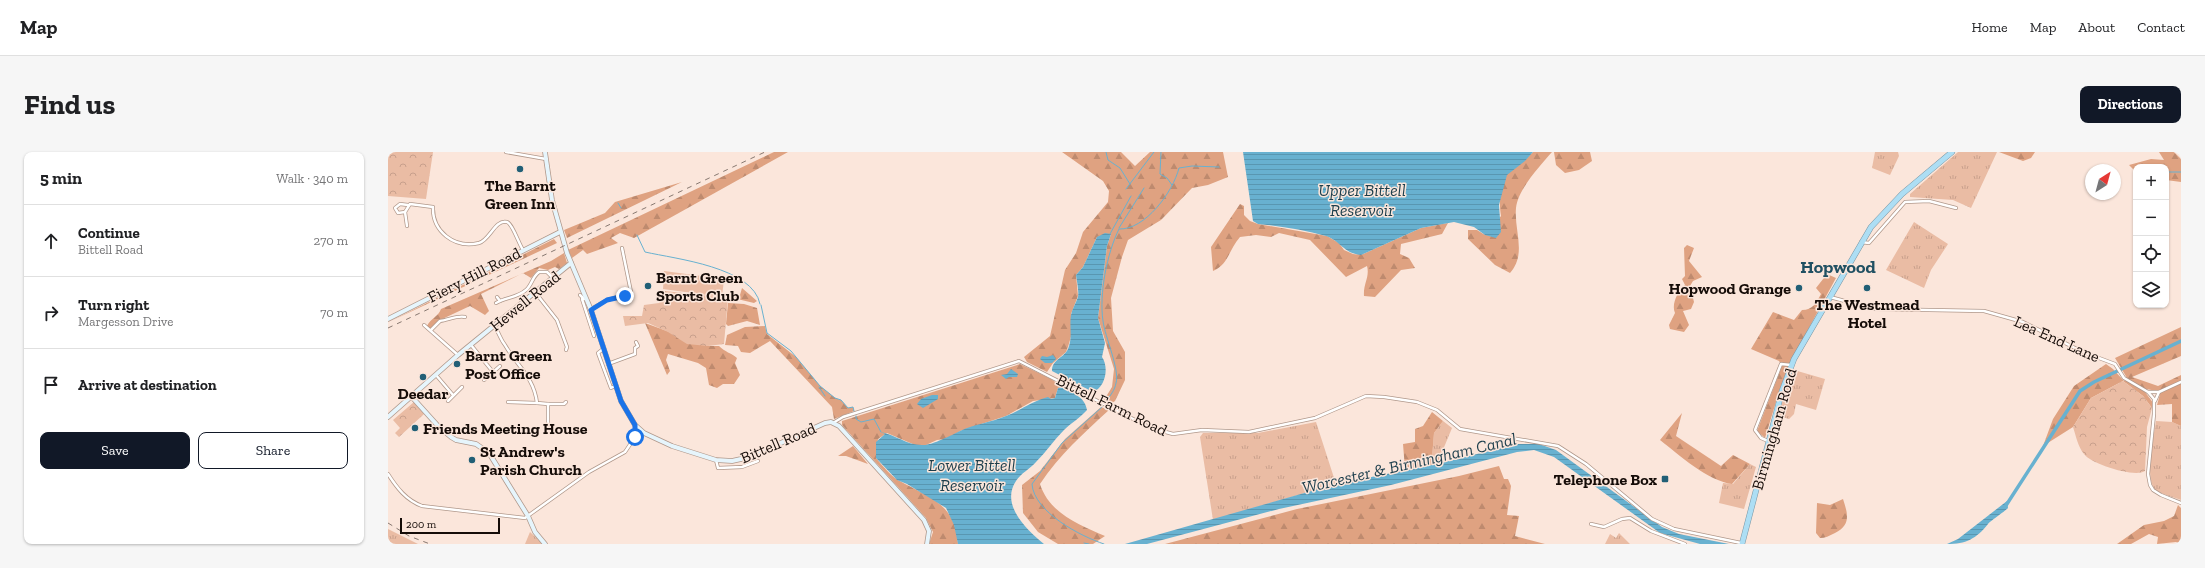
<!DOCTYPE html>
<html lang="en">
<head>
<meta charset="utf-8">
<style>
	body { margin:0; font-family:"Zilla Slab",serif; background:#f6f6f6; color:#202124 }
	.controls { position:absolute; right:12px; top:12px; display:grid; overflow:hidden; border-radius:8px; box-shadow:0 1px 3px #0004 }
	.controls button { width:36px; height:36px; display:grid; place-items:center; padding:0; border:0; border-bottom:1px solid #e0e0e0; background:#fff; color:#202124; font:20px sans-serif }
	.compass { position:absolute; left:1697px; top:12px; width:36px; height:36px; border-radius:50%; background:#fff; box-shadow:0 1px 3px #0004; rotate:36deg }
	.scale { position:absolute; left:12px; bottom:10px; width:100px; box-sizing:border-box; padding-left:4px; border:2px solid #150c08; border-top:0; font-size:11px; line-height:14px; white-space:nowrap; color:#150c08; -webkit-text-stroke:3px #fbe6db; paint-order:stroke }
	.stop { position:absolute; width:12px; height:12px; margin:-9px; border:3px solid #1a73e8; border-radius:50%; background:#fff }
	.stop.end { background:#1a73e8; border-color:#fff; box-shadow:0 1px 4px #0008 }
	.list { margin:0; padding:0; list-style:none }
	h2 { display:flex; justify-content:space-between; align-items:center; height:52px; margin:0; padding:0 16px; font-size:17px }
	h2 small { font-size:13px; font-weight:400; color:#757577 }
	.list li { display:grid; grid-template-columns:26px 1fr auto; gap:12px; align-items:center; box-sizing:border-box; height:72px; padding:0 16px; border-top:1px solid #e0e0e0 }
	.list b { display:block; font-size:15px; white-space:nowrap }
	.list p { margin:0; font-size:13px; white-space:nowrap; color:#757577 }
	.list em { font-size:13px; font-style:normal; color:#757577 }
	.actions { display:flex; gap:8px; padding:12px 16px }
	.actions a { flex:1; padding:9px 0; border:1px solid #111827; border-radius:8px; text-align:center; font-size:14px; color:#111827 }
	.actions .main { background:#111827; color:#fff }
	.icon { flex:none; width:22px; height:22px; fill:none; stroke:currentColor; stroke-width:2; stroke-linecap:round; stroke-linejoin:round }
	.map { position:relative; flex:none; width:1793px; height:392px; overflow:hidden; border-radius:8px }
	header { display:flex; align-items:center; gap:24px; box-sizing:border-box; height:56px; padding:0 20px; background:#fff; border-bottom:1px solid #e0e0e0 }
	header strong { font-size:19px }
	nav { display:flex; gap:22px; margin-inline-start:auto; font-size:14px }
	.intro { display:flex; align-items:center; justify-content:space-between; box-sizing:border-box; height:96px; padding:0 24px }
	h1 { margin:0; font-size:28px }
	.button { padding:10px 18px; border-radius:8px; background:#111827; color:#fff; font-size:14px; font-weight:700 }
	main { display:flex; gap:24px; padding:0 24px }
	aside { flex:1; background:#fff; border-radius:8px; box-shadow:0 1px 3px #0004 }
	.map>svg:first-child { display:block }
	.grass { fill:url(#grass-tufts) }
	.forest { fill:url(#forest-firs) }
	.park { fill:url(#park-crowns) }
	.pitch { fill:#eabca4 }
	.water { fill:url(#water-rules) }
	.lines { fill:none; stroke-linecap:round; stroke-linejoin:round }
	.stream { stroke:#68b1d0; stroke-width:1 }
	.canal { stroke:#68b1d0; stroke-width:3.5 }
	.street-casing { stroke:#b0988b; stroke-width:4 }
	.secondary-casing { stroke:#b0988b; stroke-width:5.5 }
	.highway-casing { stroke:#7894a1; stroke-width:6 }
	.street { stroke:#fff; stroke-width:2.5 }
	.secondary { stroke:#e6f5fc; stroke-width:4 }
	.highway { stroke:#addef4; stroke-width:5 }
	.rail { stroke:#877870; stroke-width:1; stroke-dasharray:5 5; stroke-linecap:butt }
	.route { stroke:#1a73e8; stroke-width:5 }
	.poi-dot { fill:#215f76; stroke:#fbe6db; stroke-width:1.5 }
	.labels { text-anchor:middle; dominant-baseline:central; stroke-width:3; stroke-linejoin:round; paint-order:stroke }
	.poi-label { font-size:16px; font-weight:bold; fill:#150c08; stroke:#fbe6db; text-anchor:start }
	.street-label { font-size:16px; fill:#150c08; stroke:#fbe6db }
	.water-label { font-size:17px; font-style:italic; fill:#1c3e4c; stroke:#fbe6db }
	.quarter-label { font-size:18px; font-weight:bold; fill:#205062; stroke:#fbe6db }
</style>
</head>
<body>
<header>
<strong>Map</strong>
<nav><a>Home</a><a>Map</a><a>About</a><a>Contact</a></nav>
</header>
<div class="intro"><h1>Find us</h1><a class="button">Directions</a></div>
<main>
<aside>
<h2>5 min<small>Walk · 340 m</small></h2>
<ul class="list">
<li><svg class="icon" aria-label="ahead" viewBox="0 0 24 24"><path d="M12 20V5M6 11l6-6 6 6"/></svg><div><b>Continue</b><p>Bittell Road</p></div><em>270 m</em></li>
<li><svg class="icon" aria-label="right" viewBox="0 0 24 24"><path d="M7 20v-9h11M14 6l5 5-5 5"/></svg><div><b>Turn right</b><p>Margesson Drive</p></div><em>70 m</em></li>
<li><svg class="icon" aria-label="arrive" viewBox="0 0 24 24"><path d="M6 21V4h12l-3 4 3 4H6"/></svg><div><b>Arrive at destination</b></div></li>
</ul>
<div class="actions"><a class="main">Save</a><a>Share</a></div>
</aside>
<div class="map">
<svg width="1793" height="392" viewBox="0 0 1793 392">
	<defs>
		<pattern id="grass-tufts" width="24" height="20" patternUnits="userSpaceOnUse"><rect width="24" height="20" fill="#eabca4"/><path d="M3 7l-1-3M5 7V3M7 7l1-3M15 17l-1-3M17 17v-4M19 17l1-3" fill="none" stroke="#c8a08c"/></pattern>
		<pattern id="forest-firs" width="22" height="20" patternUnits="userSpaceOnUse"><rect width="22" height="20" fill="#dfa281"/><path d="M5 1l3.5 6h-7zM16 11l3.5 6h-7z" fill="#be8a6e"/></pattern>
		<pattern id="park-crowns" width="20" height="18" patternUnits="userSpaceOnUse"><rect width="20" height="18" fill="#eabca4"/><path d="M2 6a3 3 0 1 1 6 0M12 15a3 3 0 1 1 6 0" fill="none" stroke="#c8a08c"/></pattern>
		<pattern id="water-rules" width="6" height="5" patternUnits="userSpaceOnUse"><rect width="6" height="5" fill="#68b1d0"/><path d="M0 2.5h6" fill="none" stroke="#5997b1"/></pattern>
	</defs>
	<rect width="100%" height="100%" fill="#fbe6db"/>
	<g class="grass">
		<path d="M1487 0H1510L1511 4 1502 23 1484 16Z"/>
		<path d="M1570 0H1609L1583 56 1565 48 1522 45V42Z"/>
		<path d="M1526 70 1560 92 1543 118 1536 136 1498 118Z"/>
		<path d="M1406 218 1437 227 1428 258 1408 252 1406 262 1401 267 1391 264 1398 234Z"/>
		<path d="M1055 269 1064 276 1052 305 1044 306 1046 281Z"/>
		<path d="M1768 269 1784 270 1793 274V348C1786 345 1776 343 1769 339 1755 330 1766 283 1768 269Z"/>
		<path d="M928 270 948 332 825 368 812 285 815 281H870Z"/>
		<path d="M1362 312 1368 315 1356 357 1331 351 1335 331 1345 332Z"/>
		<path d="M0 377 30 392H0Z"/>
		<path d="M142 380 155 392H137Z"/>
		<path d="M1231 381 1242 392H1217L1222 382 1228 386Z"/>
	</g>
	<g class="forest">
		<path d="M386 0H400L246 86 232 81 223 86 230 91 199 102 195 98 184 106 180 98Z"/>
		<path d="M674 0H733L747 14 762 0H835L840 25 820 33 804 36 773 68 740 88 734 105 723 146 725 179 737 200V228L727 249 724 251 716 248 724 235 726 217 710 166 719 94 723 82 709 85 695 115 688 123 690 144 683 162 684 181 680 195 678 200 665 211 659 220 639 210 636 205 662 184 677 118 688 101 695 80 720 50 721 39 715 29Z"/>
		<path d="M1145 0H1164C1152 14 1130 37 1128 56 1126 79 1139 102 1122 121L1107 113 1080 87V78H1089L1097 83 1113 64C1111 52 1111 34 1118 23 1123 16 1138 8 1145 0Z"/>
		<path d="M1166 0H1202L1204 9 1191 18 1177 21 1168 13Z"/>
		<path d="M1611 0H1647L1643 6 1635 9Z"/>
		<path d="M1771 0H1786L1793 7V30L1778 28V15H1748V20L1741 13 1763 7 1776 8Z"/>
		<path d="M294 30 179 86 176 78 217 61 227 50Z"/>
		<path d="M852 52 856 54V63L862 69 870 72 939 84 951 91 956 98 965 102 973 103 1033 76 1060 71 1054 82 1013 92 1012 102 1021 106 1027 116 1013 118 987 145 976 144C975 132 982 125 979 114L958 125 922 88 891 81 883 85 868 83 852 85C841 97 841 112 825 119L823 95Z"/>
		<path d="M166 87 169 91 3 169Z"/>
		<path d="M1299 93 1306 96 1301 109 1314 125 1305 129 1302 134 1306 150 1303 157 1295 159 1301 173 1296 180 1282 177 1281 173 1287 161C1283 152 1290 139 1297 133L1294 127 1297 124 1296 96Z"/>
		<path d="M176 101 179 111 171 117 167 115 160 118 151 116 143 126 135 121 93 142 101 159 97 163 82 154 50 169 43 177 39 174C43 166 50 165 53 157L163 109Z"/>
		<path d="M1439 122 1448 126 1403 209 1392 237 1377 286 1369 279 1394 214 1391 209 1363 197 1385 160 1406 168 1414 158C1425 158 1428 151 1433 142L1428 136Z"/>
		<path d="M354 136 369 149 366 151 345 146 352 143Z"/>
		<path d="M340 151 356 152 369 156 372 173 359 169 340 174 338 172Z"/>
		<path d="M257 171 320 194H331C337 200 343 201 349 206L347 211 352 223 346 232H335L329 236 321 233 318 216 310 211 280 202 278 208 282 219 279 223Z"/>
		<path d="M377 174 379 182 408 205 432 234 447 246 453 248 460 256 465 255 466 259 446 267 444 255 382 189 362 201 353 200 350 194 337 193 339 183 357 175Z"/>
		<path d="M1793 175V204L1744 225 1770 234 1793 223V274L1784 270V252L1769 253 1772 242 1769 239 1758 237 1757 240 1766 252 1764 256 1755 244 1735 229 1703 246 1685 275 1655 294 1665 267 1686 234 1718 212 1725 217 1736 229 1739 226 1727 206Z"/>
		<path d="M632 212 663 227 674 235 670 236 667 246 645 249 618 264 572 279 560 287 549 288 538 293H527L499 281 490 287 488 306C494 313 502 323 510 328 541 346 567 350 570 392H541L545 380 538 366 454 273V269Z"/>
		<path d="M713 255 721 258C696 281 671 303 652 332 661 361 691 373 717 384L705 392H670L650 380 635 361 634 333 652 319 677 287Z"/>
		<path d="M1044 260 1055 269 1046 281 1044 306 1052 305 1049 312 1017 317 1015 292 1027 290V277L1035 274Z"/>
		<path d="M1294 261 1288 284 1333 314 1345 303 1362 312 1344 332C1320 329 1291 303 1272 288Z"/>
		<path d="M465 294 480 312 458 304H450Z"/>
		<path d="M1111 314 1116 327H1120L1123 334 1119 363 1131 364 1127 384 1157 392H777L909 357 1071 324Z"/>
		<path d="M1455 347C1460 362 1463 373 1447 381 1441 384 1437 386 1432 386L1428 381 1429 351 1442 353Z"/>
		<path d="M1790 353 1793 356V392L1788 390 1769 392 1770 385 1761 382 1743 392H1729L1756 373 1776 369 1786 364Z"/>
	</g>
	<g class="park">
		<path d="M0 0H45L38 47 0 44Z"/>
		<path d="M277 139 340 146 336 192 320 194 299 192 280 180 260 171 237 174 235 164H254L256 153 271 151Z"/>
		<path d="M1735 229 1755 244 1764 256 1759 275 1757 319C1747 326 1703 312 1696 302 1690 295 1688 284 1685 275L1703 246Z"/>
		<path d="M26 250 36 262 11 285 7 281 12 276 5 268Z"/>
	</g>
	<path class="pitch" d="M276 119 336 127 334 145 275 137Z"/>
	<g class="water">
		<path d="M855 0H1145L1137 9 1119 23 1111 53 1113 80 1108 86 1097 83 1086 75 1066 70 1033 76 973 103C955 101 953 89 938 84 916 78 892 74 870 72L865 69Z"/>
		<path d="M717 81 723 82 719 94 710 166 717 191 714 205C721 215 718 235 705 240L664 219C664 207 676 206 680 197 685 185 681 175 683 163 684 157 688 151 690 145 691 139 689 130 688 123L695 115 709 85Z"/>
		<path d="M665 203 668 207 664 211H657L652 207 654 204 659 205Z"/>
		<path d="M623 217 630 222 629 225H621L618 227 613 223 619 222Z"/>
		<path d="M674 235C685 241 697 245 699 258 692 266 683 271 676 278 666 288 658 300 648 310 642 317 633 321 628 329 612 353 639 378 656 392H570L566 373 558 356 519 332 509 328 488 306V290L497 282 493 280C508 283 520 294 536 293 544 293 564 283 572 279 587 272 604 270 618 264 633 258 645 249 660 245L663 247 667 246 670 236Z"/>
		<path d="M544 243H550V247L535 256 529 252 533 247Z"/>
		<path d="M1129 292H1151L1168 298 1274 375 1291 382 1341 392H1312L1272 381 1166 305 1146 298 1129 300 1003 333 891 357 759 392H737L948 332 1049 312Z"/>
		<path d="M1619 349 1620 356C1616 360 1601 370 1600 372 1588 387 1578 392 1559 392L1570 387Z"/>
	</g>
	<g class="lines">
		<g class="stream">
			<path d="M718 0 720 8 732 16 742 32"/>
			<path d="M773 0 772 22 779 26 784 33"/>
			<path d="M1779 20H1793"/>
			<path d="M738 37 766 0"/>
			<path d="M230 51 233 56"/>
			<path d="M731 76 756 36"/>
			<path d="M722 82 743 44"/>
			<path d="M249 83 257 100C288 107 365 115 372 152"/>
			<path d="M373 153 379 181 403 199 432 234 447 246 453 248 460 256 465 255 466 259"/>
			<path d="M431 235 437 244"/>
			<path d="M676 237 677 235"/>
			<path d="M718 249C722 244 727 238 728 231 732 218 717 185 715 169 711 142 719 101 731 77 757 78 785 40 791 16L804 14 831 15"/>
			<path d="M714 255 674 291 644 332C646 360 692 384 716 392"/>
			<path d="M468 264V267L473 270 486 267 493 280"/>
			<path d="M696 391 701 392"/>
		</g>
		<path class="canal" d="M1617 355 1692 239 1706 230 1793 189"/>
		<defs>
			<g id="street">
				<path d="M118 0 158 7"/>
				<path d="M17 60 10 61 7 56 12 52 20 53"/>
				<path d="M19 74 17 60 22 52 45 55C44 79 66 97 91 91 102 88 107 67 119 70 124 71 131 92 135 98"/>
				<path d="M1473 90 1481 91 1517 50 1541 49 1568 56"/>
				<path d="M147 140 169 168 179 195 178 198"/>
				<path d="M192 143 196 147"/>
				<path d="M109 145 112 149"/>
				<path d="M1442 145 1486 157 1596 159 1635 170 1695 200 1727 212 1736 226 1760 240 1766 247V262L1760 322 1762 333 1765 338 1773 343 1793 351"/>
				<path d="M194 147 206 184"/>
				<path d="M108 151C118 145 129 146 138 138 144 133 144 125 151 120H159L165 126"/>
				<path d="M203 157 219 148 241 142 243 140 234 96"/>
				<path d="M36 173 70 203"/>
				<path d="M106 174C111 180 112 187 117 193 129 214 146 225 149 251L160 252V280"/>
				<path d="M43 178 52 169C60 168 70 163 77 165"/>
				<path d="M83 193 105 220"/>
				<path d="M215 197 210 201 223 236 227 234"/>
				<path d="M220 212 247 202V196L250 194 248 190"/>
				<path d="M48 223 65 243"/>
				<path d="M96 228 112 214"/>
				<path d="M1760 240H1771L1793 230"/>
				<path d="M60 249 74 235"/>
				<path d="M1767 249 1771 240"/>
				<path d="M120 250 149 251"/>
				<path d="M160 252H176L178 250"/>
				<path d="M445 271 455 265 631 209 763 276 785 282 814 278 861 280 927 266 978 244 996 245 1029 250 1049 258 1072 277 1170 294 1198 312 1264 367 1286 377 1353 391"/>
				<path d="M1380 289 1373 286 1367 278 1393 212 1403 213"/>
				<path d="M328 308 330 316 354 315 370 309"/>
				<path d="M0 322C9 336 18 348 34 354L137 366 201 320 237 300 247 285V274"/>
				<path d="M1203 372 1216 375 1234 367 1242 366 1263 379 1297 392"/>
			</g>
			<g id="secondary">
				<path d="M157 0 164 48 179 101 203 158 233 249 247 273 256 281 284 294 328 308 344 309 362 305 437 271 443 270 451 274 536 368 541 379 539 392"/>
				<path d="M0 167 172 80"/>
				<path d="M23 244 51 275 63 285 68 288 88 292 101 301 140 364 147 380 157 392"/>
				<path d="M0 265 70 203 183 111"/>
			</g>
			<path id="highway" d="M1354 392 1394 239 1406 207 1483 75 1514 42 1564 0"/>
		</defs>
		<use href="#street" class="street-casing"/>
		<use href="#secondary" class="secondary-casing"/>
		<use href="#highway" class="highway-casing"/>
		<use href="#street" class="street"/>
		<use href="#secondary" class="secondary"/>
		<use href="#highway" class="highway"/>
		<g class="rail">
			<path d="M0 176 377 0"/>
			<path d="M0 371 21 384 42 392"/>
		</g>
	</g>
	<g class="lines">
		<path class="route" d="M237 144 219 148 203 158 233 249 247 273V285"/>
	</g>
	<g class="poi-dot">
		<circle cx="132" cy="17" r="4"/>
		<circle cx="260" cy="134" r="4"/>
		<circle cx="1411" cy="136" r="4"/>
		<circle cx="1479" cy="136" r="4"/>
		<circle cx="69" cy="212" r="4"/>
		<circle cx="35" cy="225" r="4"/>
		<circle cx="27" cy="276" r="4"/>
		<circle cx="84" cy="308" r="4"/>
		<rect x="1273" y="323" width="8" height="8" rx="2"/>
	</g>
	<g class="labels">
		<g class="poi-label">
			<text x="132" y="33" text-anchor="middle">The Barnt<tspan x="132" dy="18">Green Inn</tspan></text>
			<text x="268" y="125">Barnt Green<tspan x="268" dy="18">Sports Club</tspan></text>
			<text x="1403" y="136" text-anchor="end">Hopwood Grange</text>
			<text x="1479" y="152" text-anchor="middle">The Westmead<tspan x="1479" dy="18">Hotel</tspan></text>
			<text x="77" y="203">Barnt Green<tspan x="77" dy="18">Post Office</tspan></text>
			<text x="35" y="241" text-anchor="middle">Deedar</text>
			<text x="35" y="276">Friends Meeting House</text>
			<text x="92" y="299">St Andrew's<tspan x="92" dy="18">Parish Church</tspan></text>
			<text x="1269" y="327" text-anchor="end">Telephone Box</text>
		</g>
		<g class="street-label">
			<text transform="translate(86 123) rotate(-27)">Fiery Hill Road</text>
			<text transform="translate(137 149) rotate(-39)">Hewell Road</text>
			<text transform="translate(1669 187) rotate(24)">Lea End Lane</text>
			<text transform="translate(724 253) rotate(26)">Bittell Farm Road</text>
			<text transform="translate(1386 277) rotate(-74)">Birmingham Road</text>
			<text transform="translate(390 291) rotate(-23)">Bittell Road</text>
		</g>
		<g class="water-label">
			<text x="974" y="38">Upper Bittell<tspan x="974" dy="20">Reservoir</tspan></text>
			<text transform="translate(1021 311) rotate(-13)">Worcester &amp; Birmingham Canal</text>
			<text x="584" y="313">Lower Bittell<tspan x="584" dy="20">Reservoir</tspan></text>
		</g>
		<g class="quarter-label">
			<text x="1450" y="115">Hopwood</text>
		</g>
	</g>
</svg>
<div class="controls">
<button>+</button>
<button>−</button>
<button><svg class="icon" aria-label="locate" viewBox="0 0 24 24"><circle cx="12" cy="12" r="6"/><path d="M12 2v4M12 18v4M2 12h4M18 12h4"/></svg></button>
<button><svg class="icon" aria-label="layers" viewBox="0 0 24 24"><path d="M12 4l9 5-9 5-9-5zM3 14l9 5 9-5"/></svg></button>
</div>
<svg class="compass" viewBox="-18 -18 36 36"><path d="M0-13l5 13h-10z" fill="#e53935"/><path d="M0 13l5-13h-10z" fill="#757577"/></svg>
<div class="scale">200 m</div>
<div class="stop" style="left:247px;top:285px"></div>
<div class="stop end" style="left:237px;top:144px"></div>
</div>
</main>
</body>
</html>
